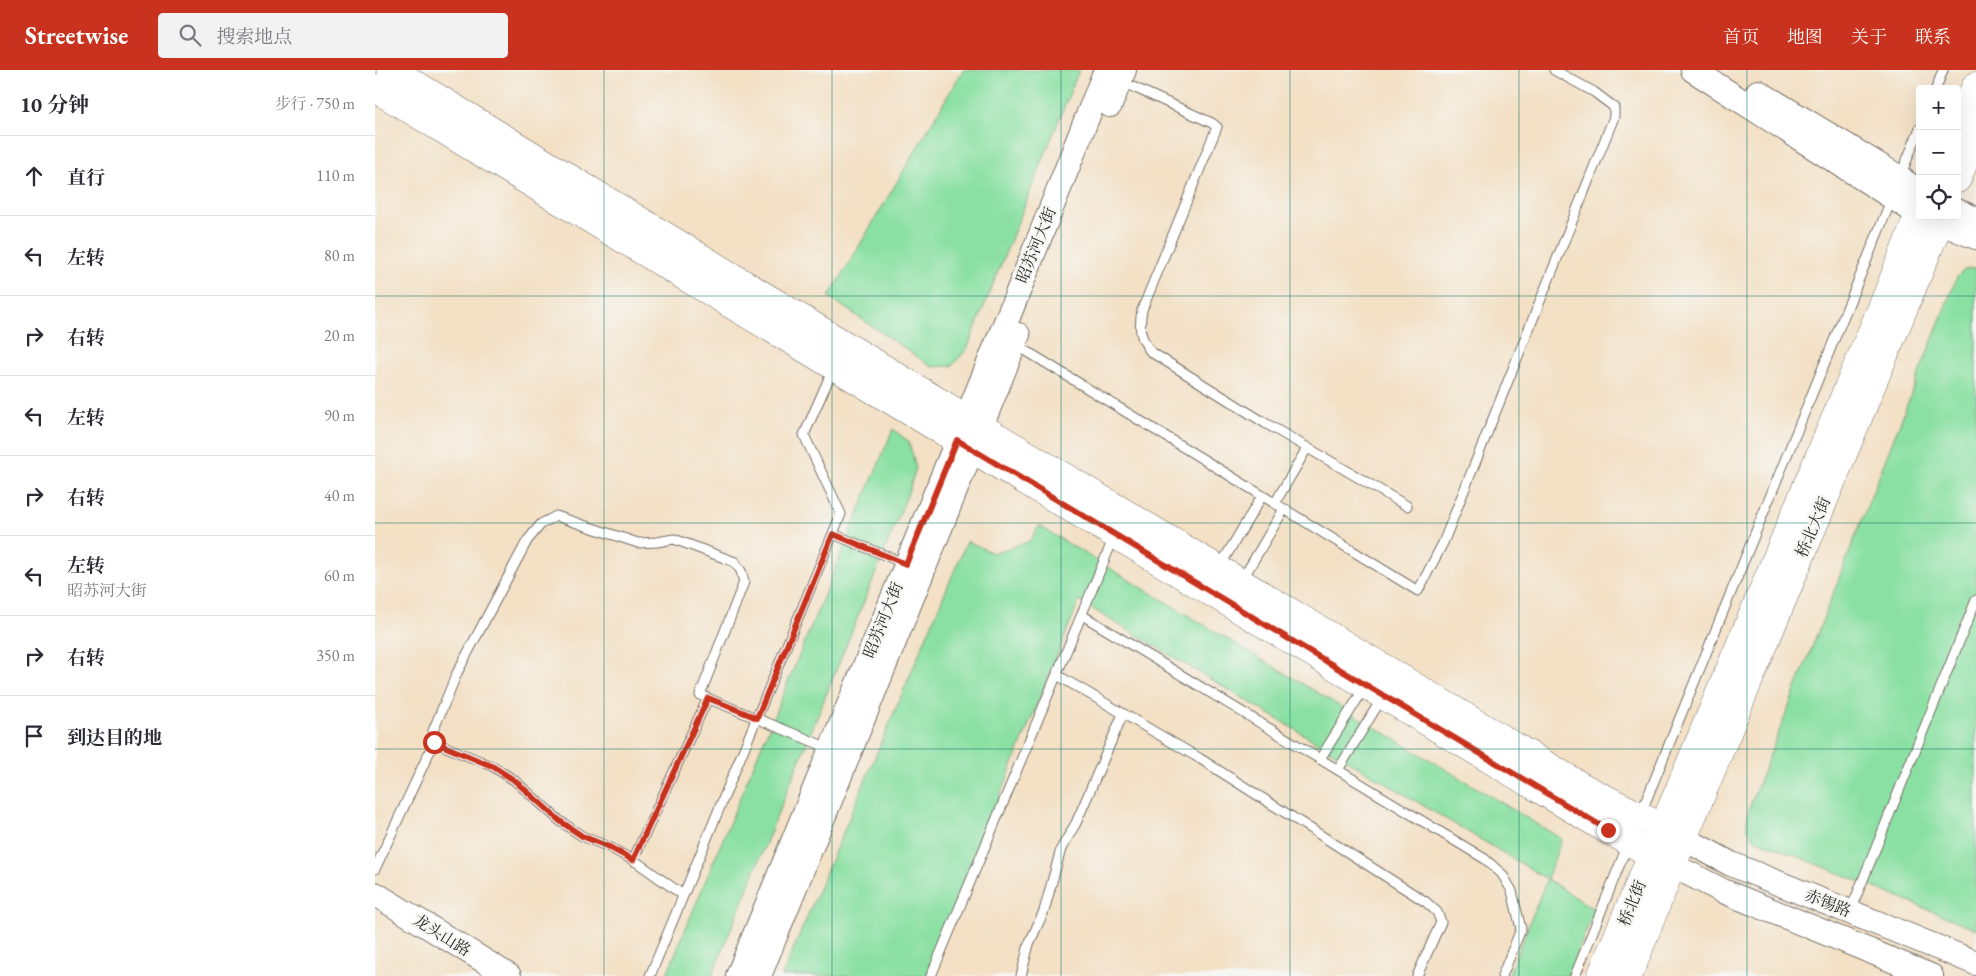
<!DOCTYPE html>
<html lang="zh">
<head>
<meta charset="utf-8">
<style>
	body { margin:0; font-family:"EB Garamond","Noto Serif SC",serif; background:#f2f2f3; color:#2b2b33 }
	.controls { position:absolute; right:15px; top:15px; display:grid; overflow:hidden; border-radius:5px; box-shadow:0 5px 20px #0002 }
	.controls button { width:45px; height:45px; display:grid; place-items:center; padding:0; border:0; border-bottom:1px solid #e1e1e2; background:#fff; color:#2b2b33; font:25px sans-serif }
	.stop { position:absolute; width:15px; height:15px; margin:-11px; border:4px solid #c8321e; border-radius:50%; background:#fff }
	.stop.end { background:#c8321e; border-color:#fff; box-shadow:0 1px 5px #0008 }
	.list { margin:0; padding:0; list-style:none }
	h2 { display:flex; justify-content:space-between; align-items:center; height:65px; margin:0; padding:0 20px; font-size:21px }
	h2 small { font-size:16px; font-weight:400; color:#7c7c81 }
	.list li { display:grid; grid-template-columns:32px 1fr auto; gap:15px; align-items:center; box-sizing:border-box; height:80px; padding:0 20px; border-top:1px solid #e1e1e2 }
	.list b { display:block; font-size:19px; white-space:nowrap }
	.list p { margin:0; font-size:16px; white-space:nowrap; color:#7c7c81 }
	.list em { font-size:16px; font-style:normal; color:#7c7c81 }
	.icon { flex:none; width:28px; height:28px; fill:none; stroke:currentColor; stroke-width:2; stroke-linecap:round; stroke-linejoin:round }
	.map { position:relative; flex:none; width:1601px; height:906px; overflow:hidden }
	header { display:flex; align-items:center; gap:30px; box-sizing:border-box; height:70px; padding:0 25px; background:#c8321e; color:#fff }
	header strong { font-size:24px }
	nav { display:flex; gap:28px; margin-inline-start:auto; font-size:18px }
	.search { width:350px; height:45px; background:#f2f2f3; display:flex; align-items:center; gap:12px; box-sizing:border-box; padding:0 18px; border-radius:5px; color:#7c7c81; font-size:19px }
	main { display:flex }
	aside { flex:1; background:#fff }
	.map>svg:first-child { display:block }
	.green { fill:#8ae0a3; stroke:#5a8667 }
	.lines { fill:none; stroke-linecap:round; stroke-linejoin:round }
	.lane-casing { stroke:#716a61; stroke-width:11 }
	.secondary-casing { stroke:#716a61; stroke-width:26 }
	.primary-casing { stroke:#716a61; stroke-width:29 }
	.lane { stroke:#fff; stroke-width:9 }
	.secondary { stroke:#fff; stroke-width:24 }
	.primary { stroke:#fff; stroke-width:28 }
	.route { stroke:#c8321e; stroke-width:6 }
	.grid { fill:none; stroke:#0f766e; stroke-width:1; stroke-opacity:0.55 }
	.labels { text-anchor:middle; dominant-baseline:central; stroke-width:4.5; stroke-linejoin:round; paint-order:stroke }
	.street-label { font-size:16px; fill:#2b2b2b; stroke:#f6f6f2 }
</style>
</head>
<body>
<header>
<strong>Streetwise</strong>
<div class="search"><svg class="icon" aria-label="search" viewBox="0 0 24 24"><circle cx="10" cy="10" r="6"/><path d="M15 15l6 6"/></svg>搜索地点</div>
<nav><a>首页</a><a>地图</a><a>关于</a><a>联系</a></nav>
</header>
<main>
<aside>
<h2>10 分钟<small>步行 · 750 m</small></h2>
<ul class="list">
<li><svg class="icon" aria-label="ahead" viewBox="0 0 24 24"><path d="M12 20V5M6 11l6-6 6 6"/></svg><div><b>直行</b></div><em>110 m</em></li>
<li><svg class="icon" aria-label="left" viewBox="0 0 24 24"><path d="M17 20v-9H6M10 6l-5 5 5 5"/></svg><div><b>左转</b></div><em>80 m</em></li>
<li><svg class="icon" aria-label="right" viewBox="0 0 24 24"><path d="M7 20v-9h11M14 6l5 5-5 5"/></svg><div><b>右转</b></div><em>20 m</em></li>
<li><svg class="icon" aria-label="left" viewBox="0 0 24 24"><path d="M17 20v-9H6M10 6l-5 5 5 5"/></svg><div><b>左转</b></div><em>90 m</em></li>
<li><svg class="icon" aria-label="right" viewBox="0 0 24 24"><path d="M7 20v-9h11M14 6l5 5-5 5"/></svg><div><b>右转</b></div><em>40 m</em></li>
<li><svg class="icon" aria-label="left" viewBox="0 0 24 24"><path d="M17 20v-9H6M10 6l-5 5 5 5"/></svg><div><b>左转</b><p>昭苏河大街</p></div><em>60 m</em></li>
<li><svg class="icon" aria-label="right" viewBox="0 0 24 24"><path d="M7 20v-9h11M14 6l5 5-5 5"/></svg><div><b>右转</b></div><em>350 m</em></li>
<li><svg class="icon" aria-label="arrive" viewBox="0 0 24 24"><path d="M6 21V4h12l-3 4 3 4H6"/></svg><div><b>到达目的地</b></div></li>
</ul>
</aside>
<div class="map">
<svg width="1601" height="906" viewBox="0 0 1601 906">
	<rect width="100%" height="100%" fill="#f6f6f2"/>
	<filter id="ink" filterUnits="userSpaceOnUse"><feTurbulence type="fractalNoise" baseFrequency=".02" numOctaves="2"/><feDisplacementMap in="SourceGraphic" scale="10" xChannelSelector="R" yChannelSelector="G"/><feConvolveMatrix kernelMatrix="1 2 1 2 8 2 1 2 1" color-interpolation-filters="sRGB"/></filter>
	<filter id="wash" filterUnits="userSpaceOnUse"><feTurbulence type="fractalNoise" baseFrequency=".0096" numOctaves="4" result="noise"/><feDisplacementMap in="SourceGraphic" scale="20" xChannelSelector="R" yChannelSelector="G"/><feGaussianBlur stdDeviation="1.12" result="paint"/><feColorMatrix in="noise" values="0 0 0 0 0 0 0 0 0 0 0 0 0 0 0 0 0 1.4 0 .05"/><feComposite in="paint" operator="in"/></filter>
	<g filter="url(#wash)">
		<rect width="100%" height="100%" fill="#f3e0c5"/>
		<g class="green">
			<path d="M588 0H704L592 279 577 296 557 297 454 227Z"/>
			<path d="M1596 198 1601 199V859L1380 769 1371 758 1374 738 1582 207 1589 200Z"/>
			<path d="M518 359 534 372 541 398 533 423 337 906H291Z"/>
			<path d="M664 456 1187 769 1172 809 1220 840 1192 906H1133L1172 809 704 531 552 906H407L592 471 618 483 655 471Z"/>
		</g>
	</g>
	<g filter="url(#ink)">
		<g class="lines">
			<defs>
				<g id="lane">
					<path d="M745 11 837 53 842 57 767 240C764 257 764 267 776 282L890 353 1032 436"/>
					<path d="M1561 19 1568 0"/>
					<path d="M1525 107 1545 58"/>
					<path d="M640 274 1043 521 1068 473 1239 47V37L1219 22 1179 0"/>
					<path d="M900 433 932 378"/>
					<path d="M458 464 531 494"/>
					<path d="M845 496 887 426"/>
					<path d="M867 510 909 439"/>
					<path d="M707 545 1110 789 1127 804 1137 821 1146 859 1127 906"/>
					<path d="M682 605 824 688 1051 832 1062 842 1066 852 1042 906"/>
					<path d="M945 689 990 617"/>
					<path d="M963 700 1007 628"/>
					<path d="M1266 743 1517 128"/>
					<path d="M258 790 333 628"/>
					<path d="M0 799 59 672"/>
					<path d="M308 825 263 793 234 777 207 766 185 751 139 710 117 696 59 672 58 661 82 603 152 471 166 454 181 446 263 473 282 472 299 469 360 492 366 501 369 512 325 625 456 679"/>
					<path d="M1475 842 1601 530"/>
					<path d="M275 906 466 444 429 365 458 299"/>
					<path d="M556 906 739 467"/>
					<path d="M646 906 654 874 669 841 686 779 701 753 748 644"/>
					<path d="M1200 906 1253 774"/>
				</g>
				<g id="secondary">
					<path d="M1318 0 1545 145"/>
					<path d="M1383 22 1525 108 1545 123"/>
					<path d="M735 35 749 0"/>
					<path d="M1582 141 1601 149"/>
					<path d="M1548 146 1601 167"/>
					<path d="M1308 768 1356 794 1601 893"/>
					<path d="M1297 795 1348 821 1556 906"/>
					<path d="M0 824 134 906"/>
					<path d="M363 906 635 242 731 0"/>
					<path d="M384 906 643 265"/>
				</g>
				<g id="primary">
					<path d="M16 0 552 325 1209 718 1308 768"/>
					<path d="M0 18 306 204 1233 760 1297 795"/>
					<path d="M1582 58 1601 16"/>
					<path d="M1582 109 1601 63"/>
					<path d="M1226 906 1511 228 1545 142"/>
					<path d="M1253 906 1297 795 1567 146"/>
				</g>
			</defs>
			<use href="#lane" class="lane-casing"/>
			<use href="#secondary" class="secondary-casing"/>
			<use href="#primary" class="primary-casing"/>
			<use href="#lane" class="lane"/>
			<use href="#secondary" class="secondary"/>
			<use href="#primary" class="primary"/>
		</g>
	</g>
	<g class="lines" filter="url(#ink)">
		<path class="route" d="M59 672 117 696 139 710 185 751 207 766 234 777 258 790 333 628 382 648 458 464 531 494 582 370 1233 760"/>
	</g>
	<path class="grid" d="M229 0V906M457 0V906M686 0V906M915 0V906M1144 0V906M1372 0V906M0 226H1601M0 453H1601M0 679H1601"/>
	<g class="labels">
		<g class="street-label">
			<text transform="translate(661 175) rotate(-68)">昭苏河大街</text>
			<text transform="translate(1438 457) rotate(-67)">桥北大街</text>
			<text transform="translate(508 550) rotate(-68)">昭苏河大街</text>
			<text transform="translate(1257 833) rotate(-68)">桥北街</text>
			<text transform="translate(1453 833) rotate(22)">赤锡路</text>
			<text transform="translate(67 865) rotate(32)">龙头山路</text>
		</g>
	</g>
</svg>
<div class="controls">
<button>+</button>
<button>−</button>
<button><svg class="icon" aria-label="locate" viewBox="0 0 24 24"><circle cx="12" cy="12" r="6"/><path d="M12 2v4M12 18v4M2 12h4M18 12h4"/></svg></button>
</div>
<div class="stop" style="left:59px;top:672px"></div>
<div class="stop end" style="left:1233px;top:760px"></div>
</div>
</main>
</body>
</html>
